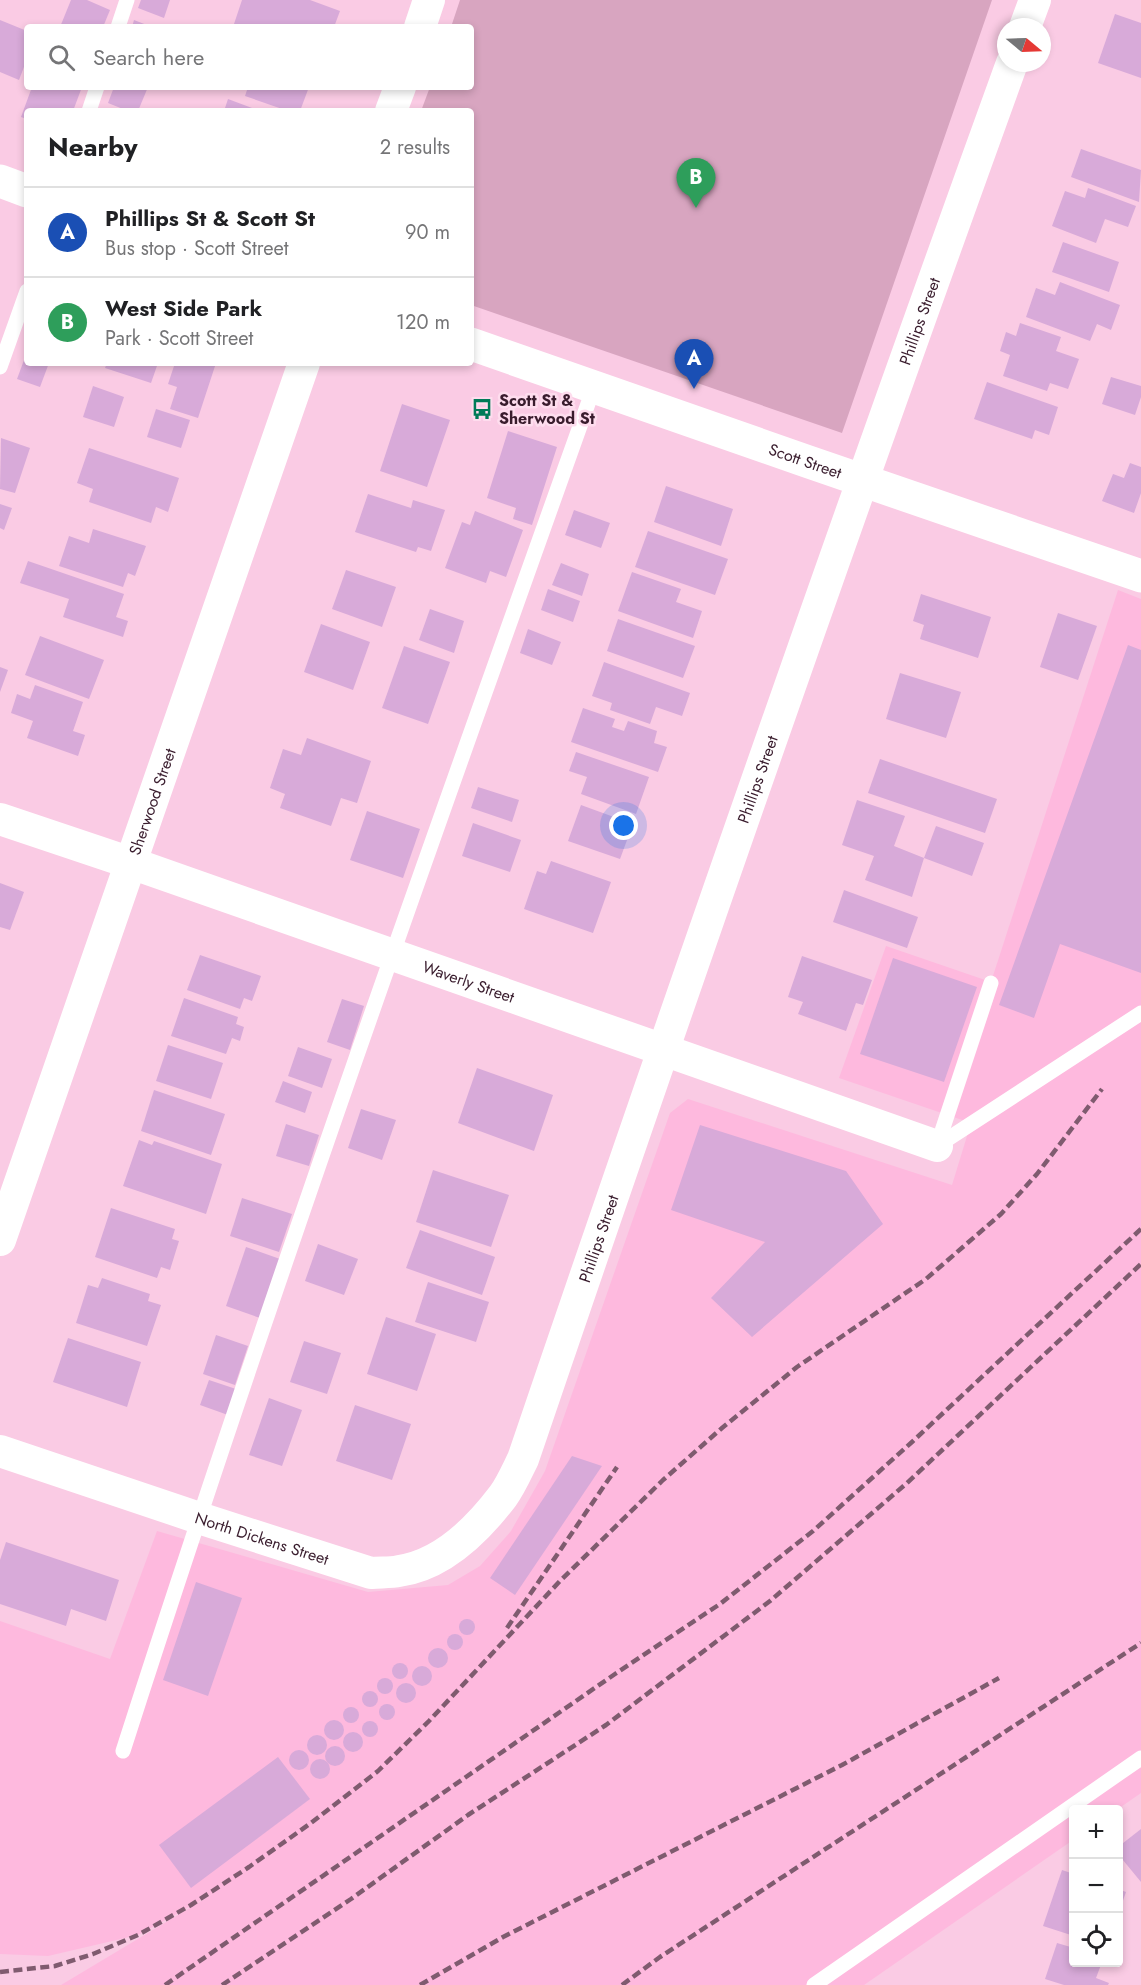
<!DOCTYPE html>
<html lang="en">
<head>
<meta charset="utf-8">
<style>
	body { margin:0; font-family:Jost,sans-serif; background:#f6f6f6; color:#202124 }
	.controls { position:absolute; right:18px; bottom:18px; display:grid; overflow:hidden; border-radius:6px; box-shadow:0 3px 9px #0003 }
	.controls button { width:54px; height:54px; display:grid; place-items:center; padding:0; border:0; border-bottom:2px solid #e0e0e0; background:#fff; color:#202124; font:30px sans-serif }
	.compass { position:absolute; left:997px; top:18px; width:54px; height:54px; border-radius:50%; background:#fff; box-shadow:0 3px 9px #0003; rotate:109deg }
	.you { position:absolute; left:624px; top:826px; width:21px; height:21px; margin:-15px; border:4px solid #fff; border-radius:50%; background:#1a73e8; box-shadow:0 0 0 9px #1a73e833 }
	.badge { display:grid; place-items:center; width:39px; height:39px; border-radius:50%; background:#007b58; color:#fff; font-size:20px; font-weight:700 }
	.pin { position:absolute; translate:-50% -50px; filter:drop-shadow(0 2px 3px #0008) }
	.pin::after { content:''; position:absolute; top:32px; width:21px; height:18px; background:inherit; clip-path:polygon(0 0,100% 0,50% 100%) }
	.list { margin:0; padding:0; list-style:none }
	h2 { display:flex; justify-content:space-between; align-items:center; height:78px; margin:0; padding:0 24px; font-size:26px }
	h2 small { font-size:20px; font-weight:400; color:#757577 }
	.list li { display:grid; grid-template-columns:39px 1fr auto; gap:18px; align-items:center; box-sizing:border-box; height:90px; padding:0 24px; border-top:2px solid #e0e0e0 }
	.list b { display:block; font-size:22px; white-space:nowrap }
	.list p { margin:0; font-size:20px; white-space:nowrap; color:#757577 }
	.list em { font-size:20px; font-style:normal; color:#757577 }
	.icon { flex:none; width:33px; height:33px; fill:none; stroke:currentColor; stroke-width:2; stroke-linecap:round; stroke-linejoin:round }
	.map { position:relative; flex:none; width:1141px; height:1985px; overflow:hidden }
	.search { position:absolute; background:#fff; box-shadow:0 3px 9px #0003; left:24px; top:24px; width:450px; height:66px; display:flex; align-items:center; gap:15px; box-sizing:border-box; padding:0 21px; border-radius:6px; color:#757577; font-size:22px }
	.panel { position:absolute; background:#fff; box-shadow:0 3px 9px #0003; left:24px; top:108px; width:450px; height:258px; border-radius:6px }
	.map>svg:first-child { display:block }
	.built { fill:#feb9de }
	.green { fill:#d8a5c0 }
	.building { fill:#d8aad9 }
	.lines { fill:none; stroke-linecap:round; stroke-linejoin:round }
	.lane { stroke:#fff; stroke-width:15 }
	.street { stroke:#fff; stroke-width:32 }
	.secondary { stroke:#fff; stroke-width:33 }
	.rail { stroke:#7f5b6f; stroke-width:4.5; stroke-dasharray:9 4.5; stroke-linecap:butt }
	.labels { text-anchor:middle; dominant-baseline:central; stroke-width:5; stroke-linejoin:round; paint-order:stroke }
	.street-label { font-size:16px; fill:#391c2d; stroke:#feddee }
	.poi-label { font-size:16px; font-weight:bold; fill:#391c2d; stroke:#feddee; text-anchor:start }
</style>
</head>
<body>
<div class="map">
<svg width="1141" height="1985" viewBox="0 0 1141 1985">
	<rect width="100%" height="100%" fill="#facbe4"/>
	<path class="built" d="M1118 590 1141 599V1793L1118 1809 1074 1810 1073 1840 864 1985H61L218 1891 138 1935 48 1956 0 1954V1621L110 1659 157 1531 368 1592 448 1585 480 1566 511 1531 545 1471 670 1113 688 1099 952 1185 971 1123 839 1078 886 946 991 982Z"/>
	<path class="green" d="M460 0H992L842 433 471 305V111H421L430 87H471V27H451Z"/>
	<g class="building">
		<path d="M71 0H87L110 10 103 27H60Z"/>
		<path d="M141 0H170L164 18 138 8Z"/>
		<path d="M242 0H310L340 11 334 27H233Z"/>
		<path d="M1115 14 1141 23V78L1098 63Z"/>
		<path d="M0 20 27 31V59L19 80 0 72Z"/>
		<path d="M134 20 152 27H132Z"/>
		<path d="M32 87H82L73 111H27V119L21 117Z"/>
		<path d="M114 87H148L138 111H128L108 103Z"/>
		<path d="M248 87H309L300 111H288L245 96Z"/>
		<path d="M228 99 260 111H224Z"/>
		<path d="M1081 149 1141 170 1139 202 1071 177Z"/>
		<path d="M1088 188 1136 206 1128 227 1105 219 1096 243 1052 226 1065 191 1085 198Z"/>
		<path d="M1063 242 1119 262 1109 292 1052 272Z"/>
		<path d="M1060 282 1120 305 1111 330 1097 324 1090 341 1026 317 1036 288 1055 295Z"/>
		<path d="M1020 323 1061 337 1056 351 1079 359 1068 389 1050 383 1047 391 1003 376 1010 355 1000 351 1006 332 1016 336Z"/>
		<path d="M27 352V363H49L40 387 17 379Z"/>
		<path d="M107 363H158L151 383 105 368Z"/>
		<path d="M175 363H216L198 418 170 409 177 387 168 384Z"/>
		<path d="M1111 377 1141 386V397L1135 415 1102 404Z"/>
		<path d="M987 382 1058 407 1049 435 1035 430 1032 439 974 419Z"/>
		<path d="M93 386 124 397 114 427 83 417Z"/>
		<path d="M402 404 450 420 427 487 380 471Z"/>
		<path d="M156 409 190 420 181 448 147 437Z"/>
		<path d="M508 431 557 447 532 525 513 519 516 508 487 498Z"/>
		<path d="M1 438 30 448 15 493 0 489Z"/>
		<path d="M89 448 179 478 168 512 156 507 151 523 89 502 93 489 77 483Z"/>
		<path d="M1130 463 1141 467V493L1134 513 1102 501 1113 474 1124 478Z"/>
		<path d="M666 486 733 509 721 546 654 522Z"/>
		<path d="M368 494 411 508 413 500 445 510 431 551 418 547 416 552 355 532Z"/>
		<path d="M0 504 12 508 4 530 0 528Z"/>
		<path d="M574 510 610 523 601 548 565 535Z"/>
		<path d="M475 511 523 530 506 577 490 571 486 583 445 568 462 522 470 525Z"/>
		<path d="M93 529 146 546 135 576 128 573 123 587 59 566 69 536 89 543Z"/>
		<path d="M648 531 728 559 715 595 635 567Z"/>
		<path d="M28 561 124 594 116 617 128 621 123 637 63 617 69 599 20 583Z"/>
		<path d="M561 563 589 574 582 596 552 585Z"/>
		<path d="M346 570 396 587 382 627 332 609Z"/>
		<path d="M632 572 681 589 676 602 702 611 693 638 618 611Z"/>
		<path d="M548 589 580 601 573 622 541 610Z"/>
		<path d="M921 594 991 617 978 658 920 639 924 625 913 621Z"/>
		<path d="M430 609 464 621 454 653 419 640Z"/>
		<path d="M1058 613 1097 626 1078 680 1040 667Z"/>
		<path d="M618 619 695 646 683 678 607 651Z"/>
		<path d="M321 624 370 642 353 690 304 672Z"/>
		<path d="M528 629 561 642 552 665 520 653Z"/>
		<path d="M40 636 104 660 89 699 25 675Z"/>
		<path d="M1128 645 1141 650V973L1060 944 1034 1018 999 1005Z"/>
		<path d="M404 646 450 662 428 724 382 708Z"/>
		<path d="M604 662 690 693 682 716 656 707 650 724 610 710 612 703 592 696Z"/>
		<path d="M0 667 8 670 0 692Z"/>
		<path d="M900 673 961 692 946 738 886 719Z"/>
		<path d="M35 685 83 702 73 731 85 735 78 756 27 738 33 721 11 713 17 694 30 699Z"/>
		<path d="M583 708 615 719 612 727 624 731 628 721 657 731 654 743 667 747 658 772 571 742Z"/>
		<path d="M307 738 371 761 357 803 341 798 331 826 280 808 285 794 270 788 283 749 301 755Z"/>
		<path d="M576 752 649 777 636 814 581 794 587 777 569 771Z"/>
		<path d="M880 759 997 799 985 833 868 793Z"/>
		<path d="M478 787 519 800 512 822 471 808Z"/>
		<path d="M857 800 905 816 894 846 924 858 912 897 865 880 874 856 842 845Z"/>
		<path d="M581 805 633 824 620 859 568 841Z"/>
		<path d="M367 811 420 829 403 878 350 860Z"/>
		<path d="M473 823 521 840 510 872 462 856Z"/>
		<path d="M936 826 984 843 972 876 924 858Z"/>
		<path d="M551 861 611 882 593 933 524 909 537 871 546 874Z"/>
		<path d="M0 883 24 892 10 930 0 927Z"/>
		<path d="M844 890 918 917 907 948 833 922Z"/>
		<path d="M200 955 261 976 252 1001 244 998 240 1009 187 990Z"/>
		<path d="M802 956 872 980 863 1005 856 1003 846 1031 798 1014 803 1002 788 997Z"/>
		<path d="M893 958 977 987 944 1082 860 1054Z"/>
		<path d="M184 998 238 1017 236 1024 244 1027 240 1041 232 1038 226 1054 171 1036Z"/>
		<path d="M342 999 364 1006 350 1050 327 1042Z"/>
		<path d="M168 1045 223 1063 211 1099 156 1081Z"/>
		<path d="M298 1047 332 1059 322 1088 288 1076Z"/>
		<path d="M477 1068 553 1095 534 1151 458 1123Z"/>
		<path d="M283 1081 312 1092 305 1113 275 1102Z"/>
		<path d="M154 1090 225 1114 211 1155 141 1131Z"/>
		<path d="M361 1109 396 1120 382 1160 348 1148Z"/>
		<path d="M286 1124 319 1135 309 1166 276 1156Z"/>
		<path d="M700 1125 846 1171 883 1224 752 1337 711 1298 765 1242 671 1210Z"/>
		<path d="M139 1140 152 1145 154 1141 222 1164 206 1214 123 1186Z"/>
		<path d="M433 1170 509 1195 491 1247 416 1222Z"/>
		<path d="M242 1198 292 1214 279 1252 230 1236Z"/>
		<path d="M111 1208 175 1229 172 1239 179 1241 170 1270 161 1267 157 1278 95 1257Z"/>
		<path d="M420 1230 495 1257 482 1295 406 1268Z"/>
		<path d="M318 1244 358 1259 344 1295 305 1281Z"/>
		<path d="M246 1247 280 1259 260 1318 226 1306Z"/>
		<path d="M102 1278 150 1294 148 1301 161 1305 147 1346 76 1323 88 1285 98 1288Z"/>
		<path d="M428 1282 489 1302 476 1342 415 1322Z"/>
		<path d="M386 1317 436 1334 417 1391 367 1374Z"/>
		<path d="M216 1335 248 1346 235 1385 203 1374Z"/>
		<path d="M68 1338 141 1362 127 1407 53 1382Z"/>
		<path d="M304 1341 341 1353 327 1394 290 1382Z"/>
		<path d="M209 1380 236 1389 228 1415 200 1405Z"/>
		<path d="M269 1398 302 1410 282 1466 249 1455Z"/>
		<path d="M355 1405 411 1424 392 1480 336 1461Z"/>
		<path d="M572 1456 602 1466 515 1595 490 1578Z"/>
		<path d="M6 1542 119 1580 106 1621 71 1609 66 1626 0 1604V1560Z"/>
		<path d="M196 1582 242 1598 208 1696 163 1680Z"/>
		<circle cx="467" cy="1627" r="8"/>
		<circle cx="455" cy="1642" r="8"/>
		<circle cx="438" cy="1658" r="10"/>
		<circle cx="400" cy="1671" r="8"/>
		<circle cx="422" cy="1676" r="10"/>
		<circle cx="385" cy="1686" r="8"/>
		<circle cx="406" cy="1693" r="10"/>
		<circle cx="370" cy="1699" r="8"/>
		<circle cx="387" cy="1712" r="8"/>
		<circle cx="351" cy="1715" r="8"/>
		<circle cx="334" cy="1730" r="10"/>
		<circle cx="370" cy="1729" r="8"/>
		<circle cx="353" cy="1742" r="10"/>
		<circle cx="317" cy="1745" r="10"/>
		<circle cx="335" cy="1756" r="10"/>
		<circle cx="299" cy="1760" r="10"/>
		<path d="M278 1757 310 1799 191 1888 159 1845Z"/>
		<circle cx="320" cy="1769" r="10"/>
		<path d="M1141 1829V1882L1118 1854V1847Z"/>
		<path d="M1062 1870 1074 1874V1936L1043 1926Z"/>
		<path d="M1118 1889 1126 1892 1119 1912H1118Z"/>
		<path d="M1057 1943 1074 1948V1962H1102L1096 1978 1109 1983 1108 1985H1064L1045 1979Z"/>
	</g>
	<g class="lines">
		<g class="lane">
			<path d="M118 27 127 0"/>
			<path d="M89 111 97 87"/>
			<path d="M0 367 27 291"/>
			<path d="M937 1146 1141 1013"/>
			<path d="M937 1146 991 983"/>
			<path d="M123 1751C270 1293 432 840 594 387"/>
			<path d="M814 1985 1141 1758"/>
		</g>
		<g class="street">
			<path d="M420 27 429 0"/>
			<path d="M1025 27 1035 0"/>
			<path d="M391 111 400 87"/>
			<path id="s1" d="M0 819 131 863 937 1146"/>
			<path id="s2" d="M0 1240 304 363"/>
			<path id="s3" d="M0 1451 199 1518 371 1573C380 1572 390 1573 399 1571 442 1565 478 1529 503 1496 511 1485 517 1471 523 1459 682 992 844 527 1012 63"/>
		</g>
		<g class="secondary">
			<path d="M0 181 27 191"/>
			<path id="s4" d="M471 344 806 461 1141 576"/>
		</g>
		<g class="rail">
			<path d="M507 1628 617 1467"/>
			<path d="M0 1972 55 1966 93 1954 138 1935 191 1905 249 1867 311 1823 378 1771 429 1721 560 1581 663 1480 722 1428 797 1367 926 1279 1001 1214 1037 1174 1102 1089"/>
			<path d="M165 1985 615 1674 720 1604 813 1531 912 1442 1141 1229"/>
			<path d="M222 1985 351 1899 468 1815 606 1725 770 1601 907 1483 1141 1264"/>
			<path d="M420 1985 503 1937 842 1765 999 1678"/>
			<path d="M622 1985 660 1957 1141 1643"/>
		</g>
	</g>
	<defs>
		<symbol id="bus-bare" viewBox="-9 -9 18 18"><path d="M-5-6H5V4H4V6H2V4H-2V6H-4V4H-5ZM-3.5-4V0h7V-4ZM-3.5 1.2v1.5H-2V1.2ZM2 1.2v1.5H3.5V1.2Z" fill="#007b58" stroke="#feddee" stroke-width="2.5" paint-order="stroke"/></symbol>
	</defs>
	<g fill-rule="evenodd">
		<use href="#bus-bare" x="467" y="394" width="30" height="30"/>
	</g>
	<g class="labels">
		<g class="street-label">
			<text stroke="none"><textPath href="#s3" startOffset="1797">Phillips Street</textPath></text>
			<text stroke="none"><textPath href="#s4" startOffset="354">Scott Street</textPath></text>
			<text stroke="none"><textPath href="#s3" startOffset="1311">Phillips Street</textPath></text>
			<text stroke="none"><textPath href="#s2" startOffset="464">Sherwood Street</textPath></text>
			<text stroke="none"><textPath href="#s1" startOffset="496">Waverly Street</textPath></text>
			<text stroke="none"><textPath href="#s3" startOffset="825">Phillips Street</textPath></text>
			<text stroke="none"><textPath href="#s3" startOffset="276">North Dickens Street</textPath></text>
		</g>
		<g class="poi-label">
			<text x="499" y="400">Scott St &amp;<tspan x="499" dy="18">Sherwood St</tspan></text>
		</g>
	</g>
</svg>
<div class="controls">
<button>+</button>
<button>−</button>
<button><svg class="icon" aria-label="locate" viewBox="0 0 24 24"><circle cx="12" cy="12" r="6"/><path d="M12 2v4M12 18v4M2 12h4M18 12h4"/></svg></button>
</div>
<svg class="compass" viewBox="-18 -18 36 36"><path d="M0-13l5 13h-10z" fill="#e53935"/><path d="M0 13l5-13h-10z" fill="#757577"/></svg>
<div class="you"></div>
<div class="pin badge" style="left:694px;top:389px;background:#1a4fb4">A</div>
<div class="pin badge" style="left:696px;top:208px;background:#2e9e5b">B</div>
<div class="search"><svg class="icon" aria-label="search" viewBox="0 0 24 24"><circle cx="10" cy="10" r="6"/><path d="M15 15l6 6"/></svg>Search here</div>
<section class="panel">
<h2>Nearby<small>2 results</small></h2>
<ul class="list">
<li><span class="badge" style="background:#1a4fb4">A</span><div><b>Phillips St &amp; Scott St</b><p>Bus stop · Scott Street</p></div><em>90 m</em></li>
<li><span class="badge" style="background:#2e9e5b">B</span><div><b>West Side Park</b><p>Park · Scott Street</p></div><em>120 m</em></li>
</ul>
</section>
</div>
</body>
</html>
